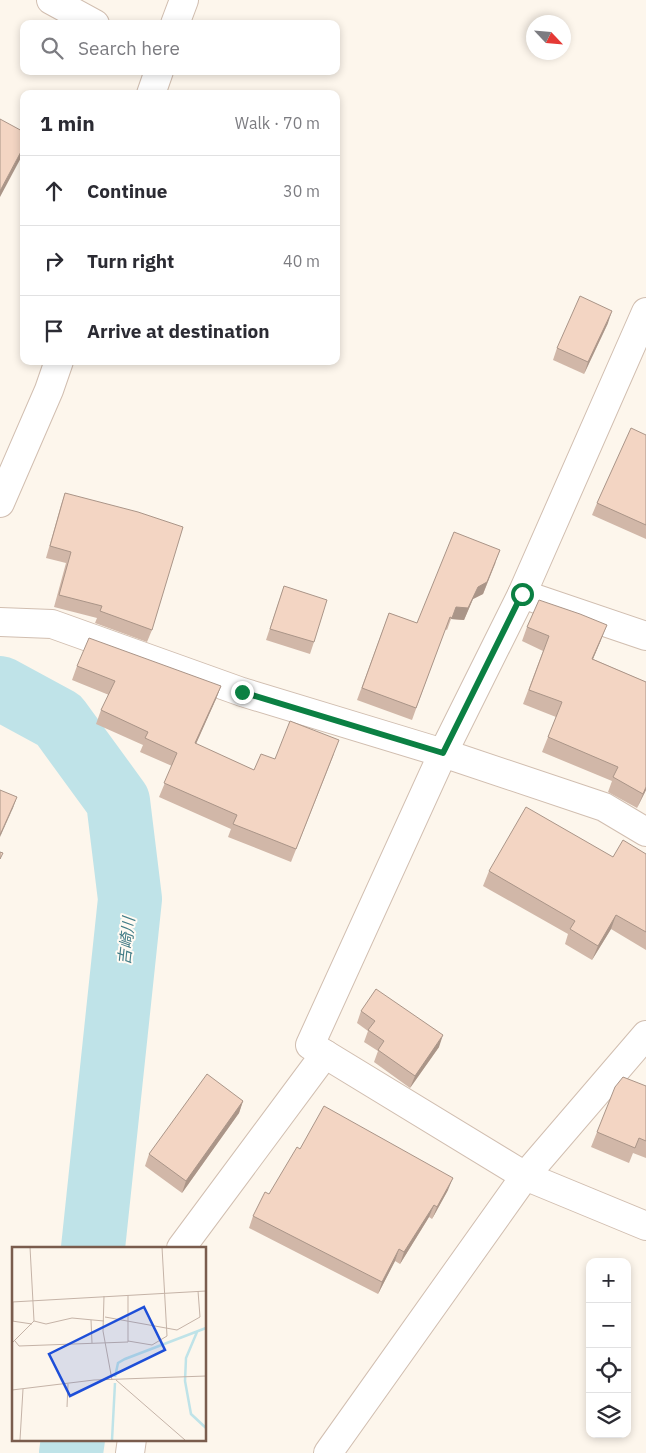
<!DOCTYPE html>
<html lang="en">
<head>
<meta charset="utf-8">
<style>
	body { margin:0; font-family:"IBM Plex Sans","Noto Sans JP",sans-serif; background:#f2f2f3; color:#2b2b33 }
	.controls { position:absolute; right:15px; bottom:15px; display:grid; overflow:hidden; border-radius:10px; box-shadow:0 2px 8px #0003 }
	.controls button { width:45px; height:45px; display:grid; place-items:center; padding:0; border:0; border-bottom:1px solid #e1e1e2; background:#fff; color:#2b2b33; font:25px sans-serif }
	.compass { position:absolute; left:526px; top:15px; width:45px; height:45px; border-radius:50%; background:#fff; box-shadow:0 2px 8px #0003; rotate:116deg }
	.stop { position:absolute; width:15px; height:15px; margin:-11px; border:4px solid #0b8043; border-radius:50%; background:#fff }
	.stop.end { background:#0b8043; border-color:#fff; box-shadow:0 1px 5px #0008 }
	.list { margin:0; padding:0; list-style:none }
	h2 { display:flex; justify-content:space-between; align-items:center; height:65px; margin:0; padding:0 20px; font-size:21px }
	h2 small { font-size:16px; font-weight:400; color:#7c7c81 }
	.list li { display:grid; grid-template-columns:32px 1fr auto; gap:15px; align-items:center; box-sizing:border-box; height:70px; padding:0 20px; border-top:1px solid #e1e1e2 }
	.list b { display:block; font-size:19px; white-space:nowrap }
	.list em { font-size:16px; font-style:normal; color:#7c7c81 }
	.icon { flex:none; width:28px; height:28px; fill:none; stroke:currentColor; stroke-width:2; stroke-linecap:round; stroke-linejoin:round }
	.map { position:relative; flex:none; width:646px; height:1453px; overflow:hidden }
	.search { position:absolute; background:#fff; box-shadow:0 2px 8px #0003; left:20px; top:20px; width:320px; height:55px; display:flex; align-items:center; gap:12px; box-sizing:border-box; padding:0 18px; border-radius:10px; color:#7c7c81; font-size:19px }
	.panel { position:absolute; background:#fff; box-shadow:0 2px 8px #0003; left:20px; top:90px; width:320px; height:275px; border-radius:10px }
	.map>svg:first-child { display:block }
	.lines { fill:none; stroke-linecap:round; stroke-linejoin:round }
	.river { stroke:#bfe3e8; stroke-width:64 }
	.minor-casing { stroke:#d1beb0; stroke-width:30 }
	.tertiary-casing { stroke:#d1beb0; stroke-width:30 }
	.minor { stroke:#fff; stroke-width:28 }
	.tertiary { stroke:#fff; stroke-width:28 }
	.wall { fill:#d1b7a8 }
	.shaded-wall { fill:#aa9588 }
	.building { fill:#f3d5c3; stroke:#aa9588 }
	.route { stroke:#0b8043; stroke-width:6 }
	.labels { text-anchor:middle; dominant-baseline:central; stroke-width:4; stroke-linejoin:round; paint-order:stroke }
	.water-label { font-size:16px; font-style:italic; fill:#437c86; stroke:#fffaf3 }
	.inset-river { fill:none; stroke:#bfe3e8; stroke-width:2.5 }
	.inset-road { fill:none; stroke:#c5b3a7; stroke-width:1 }
	.view { fill:#1d4ed8; fill-opacity:0.15; stroke:#1d4ed8; stroke-width:2.5 }
	.inset-edge { fill:none; stroke:#7a5c4d; stroke-width:2.5 }
</style>
</head>
<body>
<div class="map">
<svg width="646" height="1453" viewBox="0 0 646 1453">
	<rect width="100%" height="100%" fill="#fdf6ec"/>
	<g class="lines">
		<g class="river">
			<path d="M0 688 59 720 118 801 130 899 93 1248"/>
			<path d="M71 1453 73 1439"/>
		</g>
		<defs>
			<g id="minor">
				<path d="M51 0 95 24"/>
				<path d="M646 312 522 594 443 753 310 1045 525 1176 646 1226"/>
				<path d="M522 594 646 636"/>
				<path d="M0 622 52 624 242 692 443 753 604 807 646 832"/>
				<path d="M181 1248 325 1054"/>
				<path d="M130 1453 132 1439"/>
				<path d="M328 1453 525 1176 646 1035"/>
			</g>
			<g id="tertiary">
				<path d="M175 24 184 0"/>
				<path d="M151 94 159 71"/>
				<path d="M0 503 49 390 59 361"/>
			</g>
		</defs>
		<use href="#minor" class="minor-casing"/>
		<use href="#tertiary" class="tertiary-casing"/>
		<use href="#minor" class="minor"/>
		<use href="#tertiary" class="tertiary"/>
	</g>
	<g class="wall">
		<path d="M608 323 584 374 553 360 557 348Z"/>
		<path d="M646 435V539L592 515 597 503Z"/>
		<path d="M65 493 152 630 147 642 95 623 97 618 54 607 66 563 46 558 61 505Z"/>
		<path d="M496 562 483 594 473 599 464 620 451 619 447 630 445 629 412 720 357 700 389 613 417 623Z"/>
		<path d="M284 586 314 642 310 654 266 640Z"/>
		<path d="M527 627 601 640 593 659 646 682V790L637 808 608 792 612 781 542 752 556 717 523 704 543 651 522 641Z"/>
		<path d="M77 666 221 686 216 699 196 744 254 770 275 759 334 754 291 862 228 837 231 829 159 797 172 766 140 752 143 745 96 724 101 710 109 695 72 680Z"/>
		<path d="M646 854V950L611 929 592 960 565 944 568 934 483 886 489 871Z"/>
		<path d="M361 1011 439 1047 410 1088 374 1062 378 1051 364 1042 368 1031 357 1023Z"/>
		<path d="M646 1086V1158L633 1153 629 1163 591 1147 597 1132Z"/>
		<path d="M243 1101 239 1113 182 1193 145 1166 149 1154Z"/>
		<path d="M300 1149 448 1190 432 1219 429 1217 400 1264 395 1261 378 1294 249 1228 253 1216 269 1194Z"/>
	</g>
	<g class="shaded-wall">
		<path d="M24 146V151L23 154 0 197V191Z"/>
		<path d="M612 311 608 323 584 374 588 362Z"/>
		<path d="M500 550 483 594 473 599 464 620 451 619 456 607Z"/>
		<path d="M607 625 601 640 587 673 592 659Z"/>
		<path d="M221 686 216 699 190 757 195 743Z"/>
		<path d="M646 787V790L637 808Z"/>
		<path d="M17 797 13 808 0 837V835Z"/>
		<path d="M616 915 611 929 592 960 598 946Z"/>
		<path d="M443 1035 439 1047 410 1088 415 1076Z"/>
		<path d="M243 1101 239 1113 182 1193 186 1181Z"/>
		<path d="M453 1178 448 1190 432 1219 437 1207Z"/>
		<path d="M434 1205 429 1217 400 1264 404 1252Z"/>
		<path d="M399 1249 395 1261 378 1294 382 1282Z"/>
	</g>
	<g class="building">
		<path d="M0 119 24 132V146L0 191Z"/>
		<path d="M580 296 612 311 588 362 557 348Z"/>
		<path d="M631 428 646 435V525L597 503Z"/>
		<path d="M65 493 138 512 183 527 152 630 100 611 102 606 59 595 71 552 50 546Z"/>
		<path d="M454 532 500 550 487 582 478 587 468 608 456 607 452 618 450 617 416 708 362 688 389 613 417 623Z"/>
		<path d="M284 586 327 600 314 642 270 629Z"/>
		<path d="M539 600 580 614 607 625 592 659 646 682V787L643 794 613 777 618 767 548 737 562 702 529 690 549 636 527 627Z"/>
		<path d="M89 638 221 686 195 743 254 770 261 754 275 759 290 721 339 740 296 849 233 824 237 815 164 783 177 753 145 738 148 732 101 710 115 681 77 666Z"/>
		<path d="M0 790 17 797 0 835Z"/>
		<path d="M526 807 613 857 623 840 646 854V932L616 915 598 946 570 929 575 921 489 871Z"/>
		<path d="M0 852 3 853 0 859Z"/>
		<path d="M376 989 443 1035 415 1076 378 1050 384 1041 368 1030 375 1021 361 1011Z"/>
		<path d="M207 1074 243 1101 186 1181 149 1154Z"/>
		<path d="M623 1077 646 1086V1141L639 1138 635 1148 597 1132 615 1087Z"/>
		<path d="M324 1106 453 1178 437 1207 434 1205 404 1252 399 1249 382 1282 253 1216 265 1192 269 1194 297 1147 300 1149Z"/>
	</g>
	<g class="lines">
		<path class="route" d="M242 692 443 753 522 594"/>
	</g>
	<g class="labels">
		<g class="water-label">
			<text transform="translate(126 941) rotate(-84)">吉崎川</text>
		</g>
	</g>
	<g transform="translate(12 1247)">
		<rect width="194" height="194" fill="#fdf6ec"/>
		<path class="inset-river" d="M185 85 174 111 173 134 179 167 194 181M103 130 106 116 113 112 194 81M100 193 103 136"/>
		<path class="inset-road" d="M92 49 91 84 100 133M0 55 194 44M1 55V74M93 70 165 83 188 70 186 44M79 73 80 96M0 74 20 77M22 74 34 77 60 71 92 74M3 94 7 99 116 95V48M116 94 140 98 155 89 150 0M0 96 22 74 18 0M104 133 173 193M0 143 82 133 194 129M55 160 56 137M8 193 11 142"/>
		<path class="view" d="M132 60 153 103 58 149 37 107Z"/>
		<rect width="194" height="194" class="inset-edge"/>
	</g>
</svg>
<div class="controls">
<button>+</button>
<button>−</button>
<button><svg class="icon" aria-label="locate" viewBox="0 0 24 24"><circle cx="12" cy="12" r="6"/><path d="M12 2v4M12 18v4M2 12h4M18 12h4"/></svg></button>
<button><svg class="icon" aria-label="layers" viewBox="0 0 24 24"><path d="M12 4l9 5-9 5-9-5zM3 14l9 5 9-5"/></svg></button>
</div>
<svg class="compass" viewBox="-18 -18 36 36"><path d="M0-13l5 13h-10z" fill="#e53935"/><path d="M0 13l5-13h-10z" fill="#7c7c81"/></svg>
<div class="stop" style="left:522px;top:594px"></div>
<div class="stop end" style="left:242px;top:692px"></div>
<div class="search"><svg class="icon" aria-label="search" viewBox="0 0 24 24"><circle cx="10" cy="10" r="6"/><path d="M15 15l6 6"/></svg>Search here</div>
<section class="panel">
<h2>1 min<small>Walk · 70 m</small></h2>
<ul class="list">
<li><svg class="icon" aria-label="ahead" viewBox="0 0 24 24"><path d="M12 20V5M6 11l6-6 6 6"/></svg><div><b>Continue</b></div><em>30 m</em></li>
<li><svg class="icon" aria-label="right" viewBox="0 0 24 24"><path d="M7 20v-9h11M14 6l5 5-5 5"/></svg><div><b>Turn right</b></div><em>40 m</em></li>
<li><svg class="icon" aria-label="arrive" viewBox="0 0 24 24"><path d="M6 21V4h12l-3 4 3 4H6"/></svg><div><b>Arrive at destination</b></div></li>
</ul>
</section>
</div>
</body>
</html>
